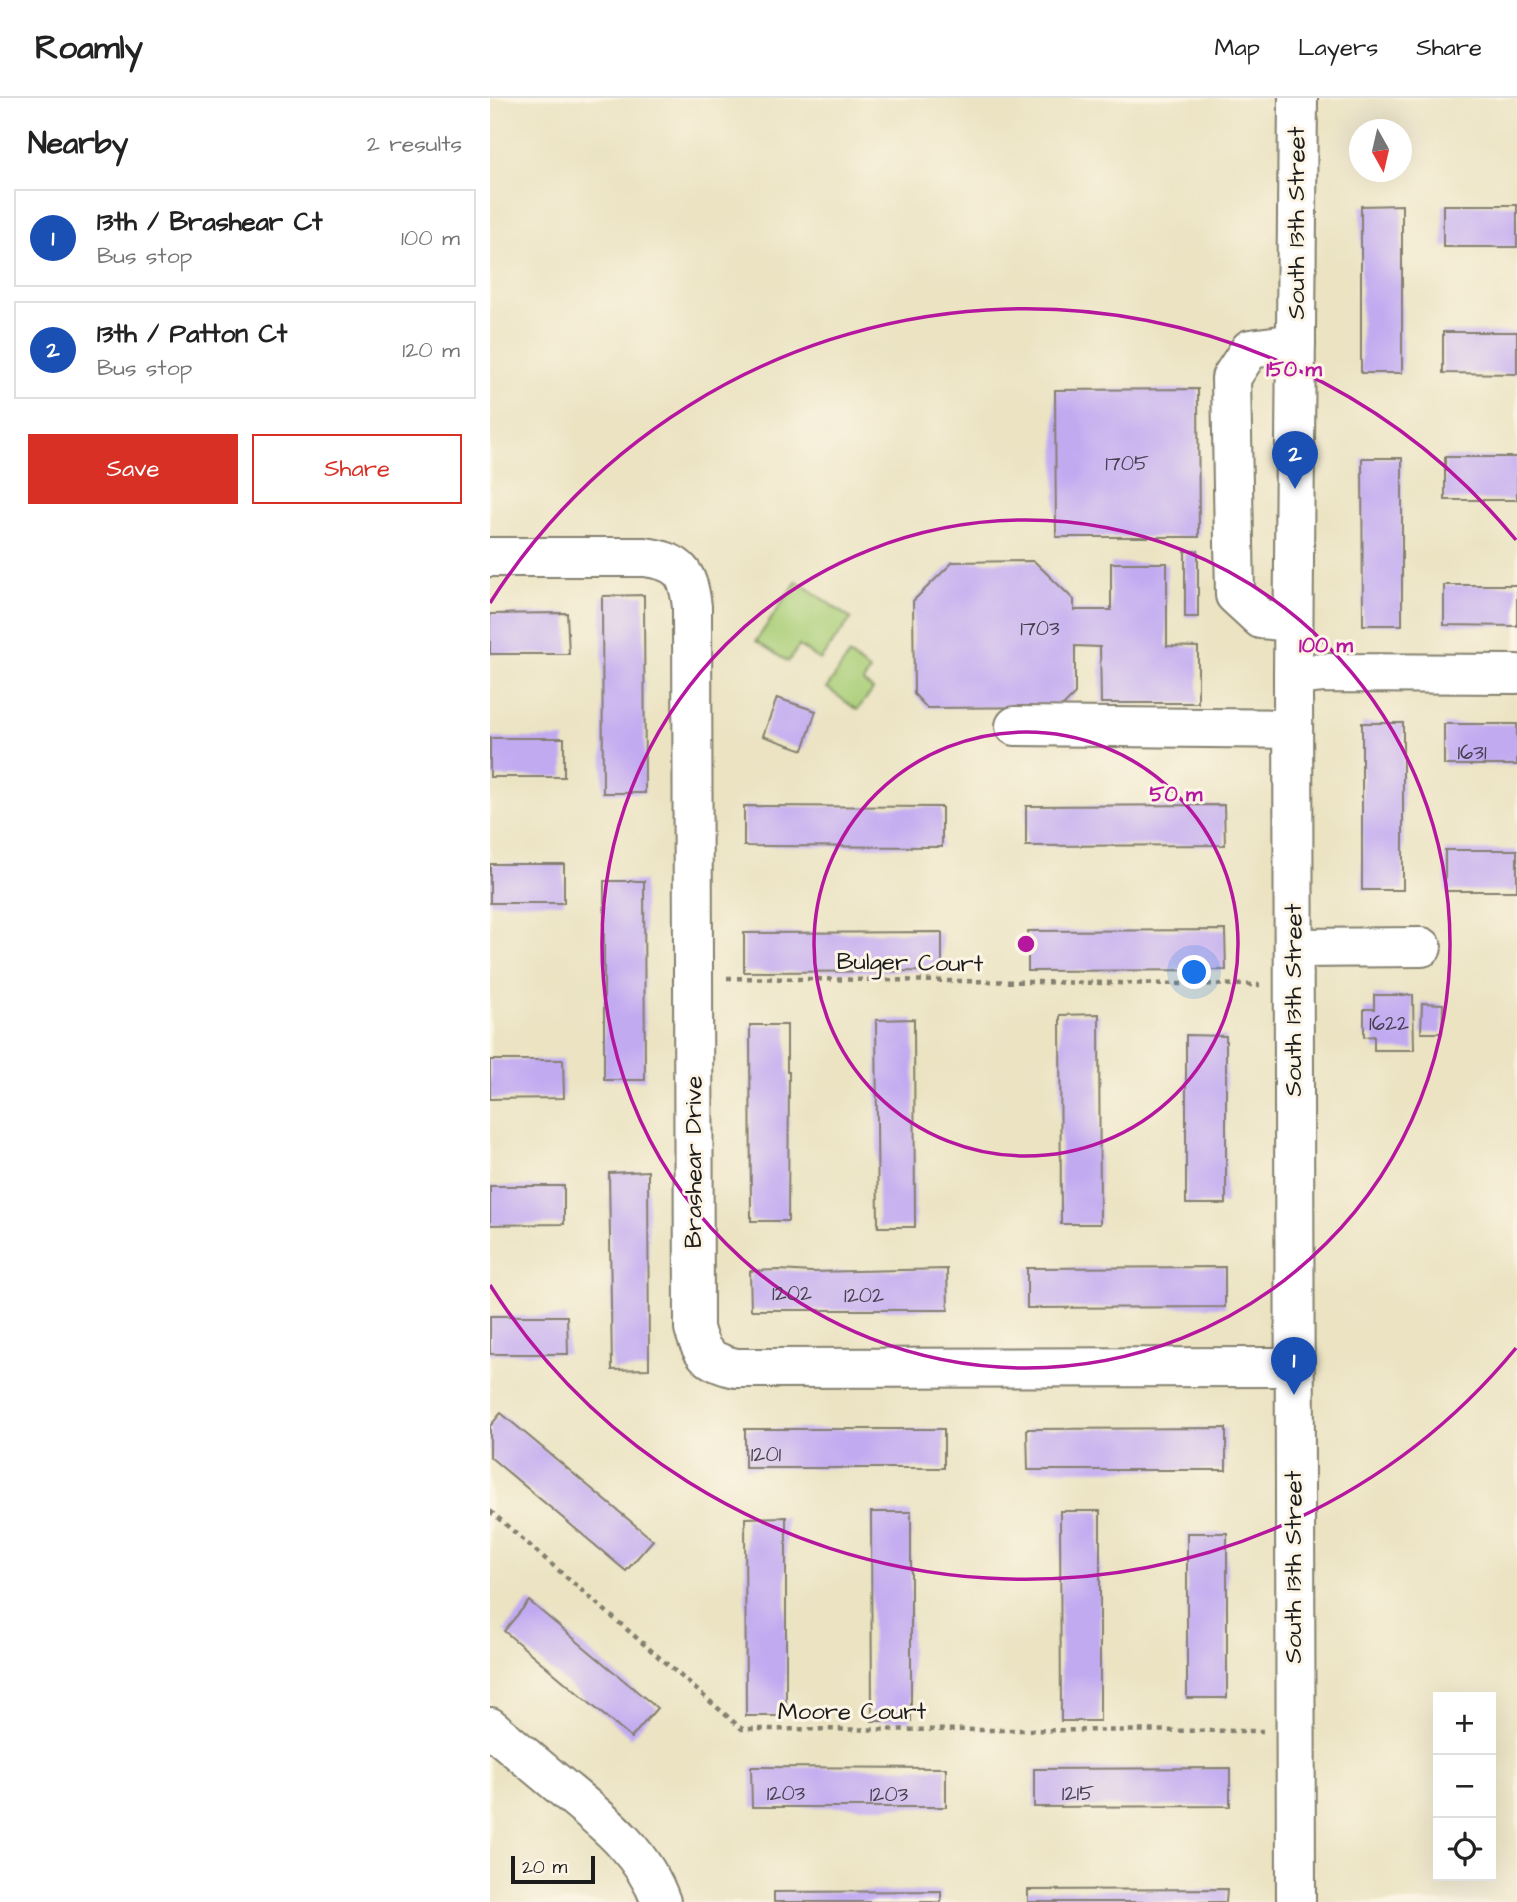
<!DOCTYPE html>
<html lang="en">
<head>
<meta charset="utf-8">
<style>
	body { margin:0; font-family:"Architects Daughter",sans-serif; background:#f2f2f2; color:#222 }
	.controls { position:absolute; right:21px; bottom:21px; display:grid; overflow:hidden; border-radius:0px; box-shadow:0 7px 28px #0002 }
	.controls button { width:63px; height:63px; display:grid; place-items:center; padding:0; border:0; border-bottom:2px solid #e0e0e0; background:#fff; color:#222; font:35px sans-serif }
	.compass { position:absolute; left:859px; top:21px; width:63px; height:63px; border-radius:50%; background:#fff; box-shadow:0 7px 28px #0002; rotate:172deg }
	.scale { position:absolute; left:21px; bottom:18px; width:84px; box-sizing:border-box; padding-left:7px; border:4px solid #1c1c1c; border-top:0; font-size:19px; line-height:24px; white-space:nowrap; color:#1c1c1c; -webkit-text-stroke:5px #fcf5e5; paint-order:stroke }
	.you { position:absolute; left:705px; top:875px; width:24px; height:24px; margin:-18px; border:5px solid #fff; border-radius:50%; background:#1a73e8; box-shadow:0 0 0 10px #1a73e833 }
	.badge { display:grid; place-items:center; width:46px; height:46px; border-radius:50%; background:#d93025; color:#fff; font-size:23px; font-weight:700 }
	.pin { position:absolute; translate:-50% -58px; filter:drop-shadow(0 2px 4px #0008) }
	.pin::after { content:''; position:absolute; top:37px; width:24px; height:21px; background:inherit; clip-path:polygon(0 0,100% 0,50% 100%) }
	.list { margin:0; padding:0; list-style:none }
	h2 { display:flex; justify-content:space-between; align-items:center; height:91px; margin:0; padding:0 28px; font-size:30px }
	h2 small { font-size:23px; font-weight:400; color:#767676 }
	.list li { display:grid; grid-template-columns:46px 1fr auto; gap:21px; align-items:center; box-sizing:border-box; height:98px; margin:0 14px 14px; padding:0 14px; border:2px solid #e0e0e0; border-radius:0px }
	.list b { display:block; font-size:26px; white-space:nowrap }
	.list p { margin:0; font-size:23px; white-space:nowrap; color:#767676 }
	.list em { font-size:23px; font-style:normal; color:#767676 }
	.actions { display:flex; gap:14px; padding:21px 28px }
	.actions a { flex:1; padding:16px 0; border:2px solid #d93025; border-radius:0px; text-align:center; font-size:24px; color:#d93025 }
	.actions .main { background:#d93025; color:#fff }
	.icon { flex:none; width:38px; height:38px; fill:none; stroke:currentColor; stroke-width:2; stroke-linecap:round; stroke-linejoin:round }
	.map { position:relative; flex:none; width:1027px; height:1804px; overflow:hidden }
	header { display:flex; align-items:center; gap:42px; box-sizing:border-box; height:98px; padding:0 35px; background:#fff; border-bottom:2px solid #e0e0e0 }
	header strong { font-size:33px }
	nav { display:flex; gap:38px; margin-inline-start:auto; font-size:24px }
	main { display:flex }
	aside { flex:1; background:#fff }
	.map>svg:first-child { display:block }
	.green { fill:#abcf79; stroke:#64764a; stroke-width:2 }
	.building { fill:#c2aaf1 }
	.lines { fill:none; stroke-linecap:round; stroke-linejoin:round }
	.minor-casing { stroke:#84806f; stroke-width:42 }
	.path { stroke:#84806f; stroke-width:4.5; stroke-dasharray:5 5; stroke-linecap:butt }
	.minor { stroke:#fff; stroke-width:38 }
	.ring { fill:none; stroke:#b5179e; stroke-width:3.5 }
	.labels { text-anchor:middle; dominant-baseline:central; stroke-width:6; stroke-linejoin:round; paint-order:stroke }
	.number-label { font-size:21px; fill:#464051 }
	.street-label { font-size:24px; fill:#1c1c1c; stroke:#fcf5e5 }
	.centre { fill:#b5179e; stroke:#fcf5e5; stroke-width:3.5 }
	.ring-label { font-size:21px; text-anchor:middle; font-weight:bold; fill:#b5179e; stroke:#fcf5e5; stroke-width:6; stroke-linejoin:round; paint-order:stroke }
</style>
</head>
<body>
<header>
<strong>Roamly</strong>
<nav><a>Map</a><a>Layers</a><a>Share</a></nav>
</header>
<main>
<aside>
<h2>Nearby<small>2 results</small></h2>
<ul class="list">
<li><span class="badge" style="background:#1a4fb4">1</span><div><b>13th / Brashear Ct</b><p>Bus stop</p></div><em>100 m</em></li>
<li><span class="badge" style="background:#1a4fb4">2</span><div><b>13th / Patton Ct</b><p>Bus stop</p></div><em>120 m</em></li>
</ul>
<div class="actions"><a class="main">Save</a><a>Share</a></div>
</aside>
<div class="map">
<svg width="1027" height="1804" viewBox="0 0 1027 1804">
	<rect width="100%" height="100%" fill="#fcf5e5"/>
	<filter id="ink" filterUnits="userSpaceOnUse"><feTurbulence type="fractalNoise" baseFrequency=".0143" numOctaves="2"/><feDisplacementMap in="SourceGraphic" scale="14" xChannelSelector="R" yChannelSelector="G"/><feConvolveMatrix kernelMatrix="1 2 1 2 8 2 1 2 1" color-interpolation-filters="sRGB"/></filter>
	<filter id="wash" filterUnits="userSpaceOnUse"><feTurbulence type="fractalNoise" baseFrequency=".00686" numOctaves="4" result="noise"/><feDisplacementMap in="SourceGraphic" scale="28" xChannelSelector="R" yChannelSelector="G"/><feGaussianBlur stdDeviation="1.57" result="paint"/><feColorMatrix in="noise" values="0 0 0 0 0 0 0 0 0 0 0 0 0 0 0 0 0 1.4 0 .05"/><feComposite in="paint" operator="in"/></filter>
	<g filter="url(#wash)">
		<rect width="100%" height="100%" fill="#ebe3c2"/>
		<g class="green">
			<path d="M307 483 361 521 330 562 309 548 298 564 266 543Z"/>
			<path d="M359 557 380 573 373 584 383 592 367 612 337 590Z"/>
		</g>
		<g id="blocks">
			<g class="building">
				<path d="M912 107V275H871V108Z"/>
				<rect x="953" y="107" width="74" height="42"/>
				<path d="M953 234H1027V276L953 275Z"/>
				<path d="M708 291 709 439H566L565 292Z"/>
				<rect x="955" y="359" width="72" height="43"/>
				<path d="M872 360H912V527H873Z"/>
				<rect x="695" y="453" width="13" height="66"/>
				<path d="M544 463 584 502V512H621V465H677V548L708 549V605H611L610 549 585 548V596L572 609 437 610 424 596 423 503 463 464Z"/>
				<path d="M954 487H1027V528L954 527Z"/>
				<path d="M154 497 155 695H113L112 500 113 498Z"/>
				<path d="M77 515 79 556H0V516Z"/>
				<path d="M287 600 326 613 313 652 273 638Z"/>
				<rect x="872" y="625" width="41" height="167"/>
				<rect x="954" y="626" width="73" height="41"/>
				<rect x="0" y="640" width="74" height="39"/>
				<path d="M734 707 735 747 536 748V708Z"/>
				<path d="M254 708 452 709V749L254 748Z"/>
				<rect x="955" y="752" width="72" height="41"/>
				<rect x="0" y="766" width="74" height="39"/>
				<path d="M114 783H154L155 982H114Z"/>
				<path d="M735 832 736 872 538 873V833Z"/>
				<path d="M452 834V873L254 874V835Z"/>
				<path d="M884 897H923L924 952H884V938L874 939V911H884Z"/>
				<path d="M932 905 953 906 952 935H931Z"/>
				<path d="M609 916 610 1126H571L570 917Z"/>
				<path d="M424 921 425 1129H388L386 922Z"/>
				<path d="M260 927H297V974H299L298 1123H261Z"/>
				<path d="M696 937 736 938V1106H696Z"/>
				<path d="M0 962H73L74 1000 0 1001Z"/>
				<path d="M158 1073 159 1271 122 1272 119 1075Z"/>
				<path d="M0 1088H74V1126L0 1127Z"/>
				<path d="M735 1169V1209L537 1210V1170Z"/>
				<path d="M457 1171 458 1212H261L260 1173 290 1172 321 1174Z"/>
				<path d="M0 1218H77L78 1256H0Z"/>
				<path d="M11 1315 163 1442 136 1473 0 1359V1328Z"/>
				<path d="M736 1330V1372H538L537 1331Z"/>
				<rect x="255" y="1331" width="199" height="39"/>
				<path d="M570 1413H610V1623H571Z"/>
				<path d="M381 1414H421V1623H382Z"/>
				<path d="M296 1419V1618H256L255 1420Z"/>
				<rect x="697" y="1435" width="40" height="165"/>
				<path d="M39 1503 167 1610 141 1640 14 1533Z"/>
				<path d="M261 1669 456 1670V1709H262Z"/>
				<path d="M740 1670V1708L544 1709V1671Z"/>
				<path d="M737 1791 736 1804H538V1792Z"/>
				<path d="M451 1793V1804H284V1794Z"/>
			</g>
		</g>
	</g>
	<g filter="url(#ink)">
		<use href="#blocks" fill-opacity="0" stroke="#84806f" stroke-width="2"/>
		<g class="lines">
			<defs>
				<g id="minor">
					<path d="M0 459H155C190 464 198 474 202 509L204 1230C211 1257 219 1264 246 1270L804 1269"/>
					<path d="M803 524 771 521 745 497 741 280 760 251 806 245"/>
					<path d="M803 578 833 575 1027 576"/>
					<path d="M525 628 803 631"/>
					<path d="M804 850 932 849"/>
					<path d="M0 1629C25 1650 50 1671 74 1691 113 1723 154 1755 171 1804"/>
					<path d="M806 1804 803 578 808 0"/>
				</g>
			</defs>
			<use href="#minor" class="minor-casing"/>
			<g class="path">
				<path d="M237 880 770 887"/>
				<path d="M0 1413 252 1631 773 1633"/>
			</g>
			<use href="#minor" class="minor"/>
		</g>
	</g>
	<g class="ring">
		<circle cx="536" cy="846" r="212"/>
		<circle cx="536" cy="846" r="424"/>
		<path d="M1026 1250A635 635 0 0 1 0 1187M0 505A635 635 0 0 1 1026 442"/>
	</g>
	<g class="labels">
		<g class="number-label">
			<text x="637" y="365">1705</text>
			<text x="550" y="530">1703</text>
			<text x="982" y="654">1631</text>
			<text x="899" y="925">1622</text>
			<text x="302" y="1195">1202</text>
			<text x="374" y="1197">1202</text>
			<text x="276" y="1356">1201</text>
			<text x="296" y="1695">1203</text>
			<text x="588" y="1695">1215</text>
			<text x="399" y="1696">1203</text>
		</g>
		<g class="street-label">
			<text transform="translate(807 125) rotate(-90)">South 13th Street</text>
			<text transform="translate(420 865) rotate(1)">Bulger Court</text>
			<text transform="translate(804 902) rotate(-90)">South 13th Street</text>
			<text transform="translate(204 1064) rotate(-90)">Brashear Drive</text>
			<text transform="translate(804 1469) rotate(-90)">South 13th Street</text>
			<text x="362" y="1614">Moore Court</text>
		</g>
	</g>
	<circle cx="536" cy="846" r="10" class="centre"/>
	<g class="ring-label">
		<text x="804" y="278">150 m</text>
		<text x="836" y="554">100 m</text>
		<text x="686" y="703">50 m</text>
	</g>
</svg>
<div class="controls">
<button>+</button>
<button>−</button>
<button><svg class="icon" aria-label="locate" viewBox="0 0 24 24"><circle cx="12" cy="12" r="6"/><path d="M12 2v4M12 18v4M2 12h4M18 12h4"/></svg></button>
</div>
<svg class="compass" viewBox="-18 -18 36 36"><path d="M0-13l5 13h-10z" fill="#e53935"/><path d="M0 13l5-13h-10z" fill="#767676"/></svg>
<div class="scale">20 m</div>
<div class="you"></div>
<div class="pin badge" style="left:804px;top:1297px;background:#1a4fb4">1</div>
<div class="pin badge" style="left:805px;top:391px;background:#1a4fb4">2</div>
</div>
</main>
</body>
</html>
